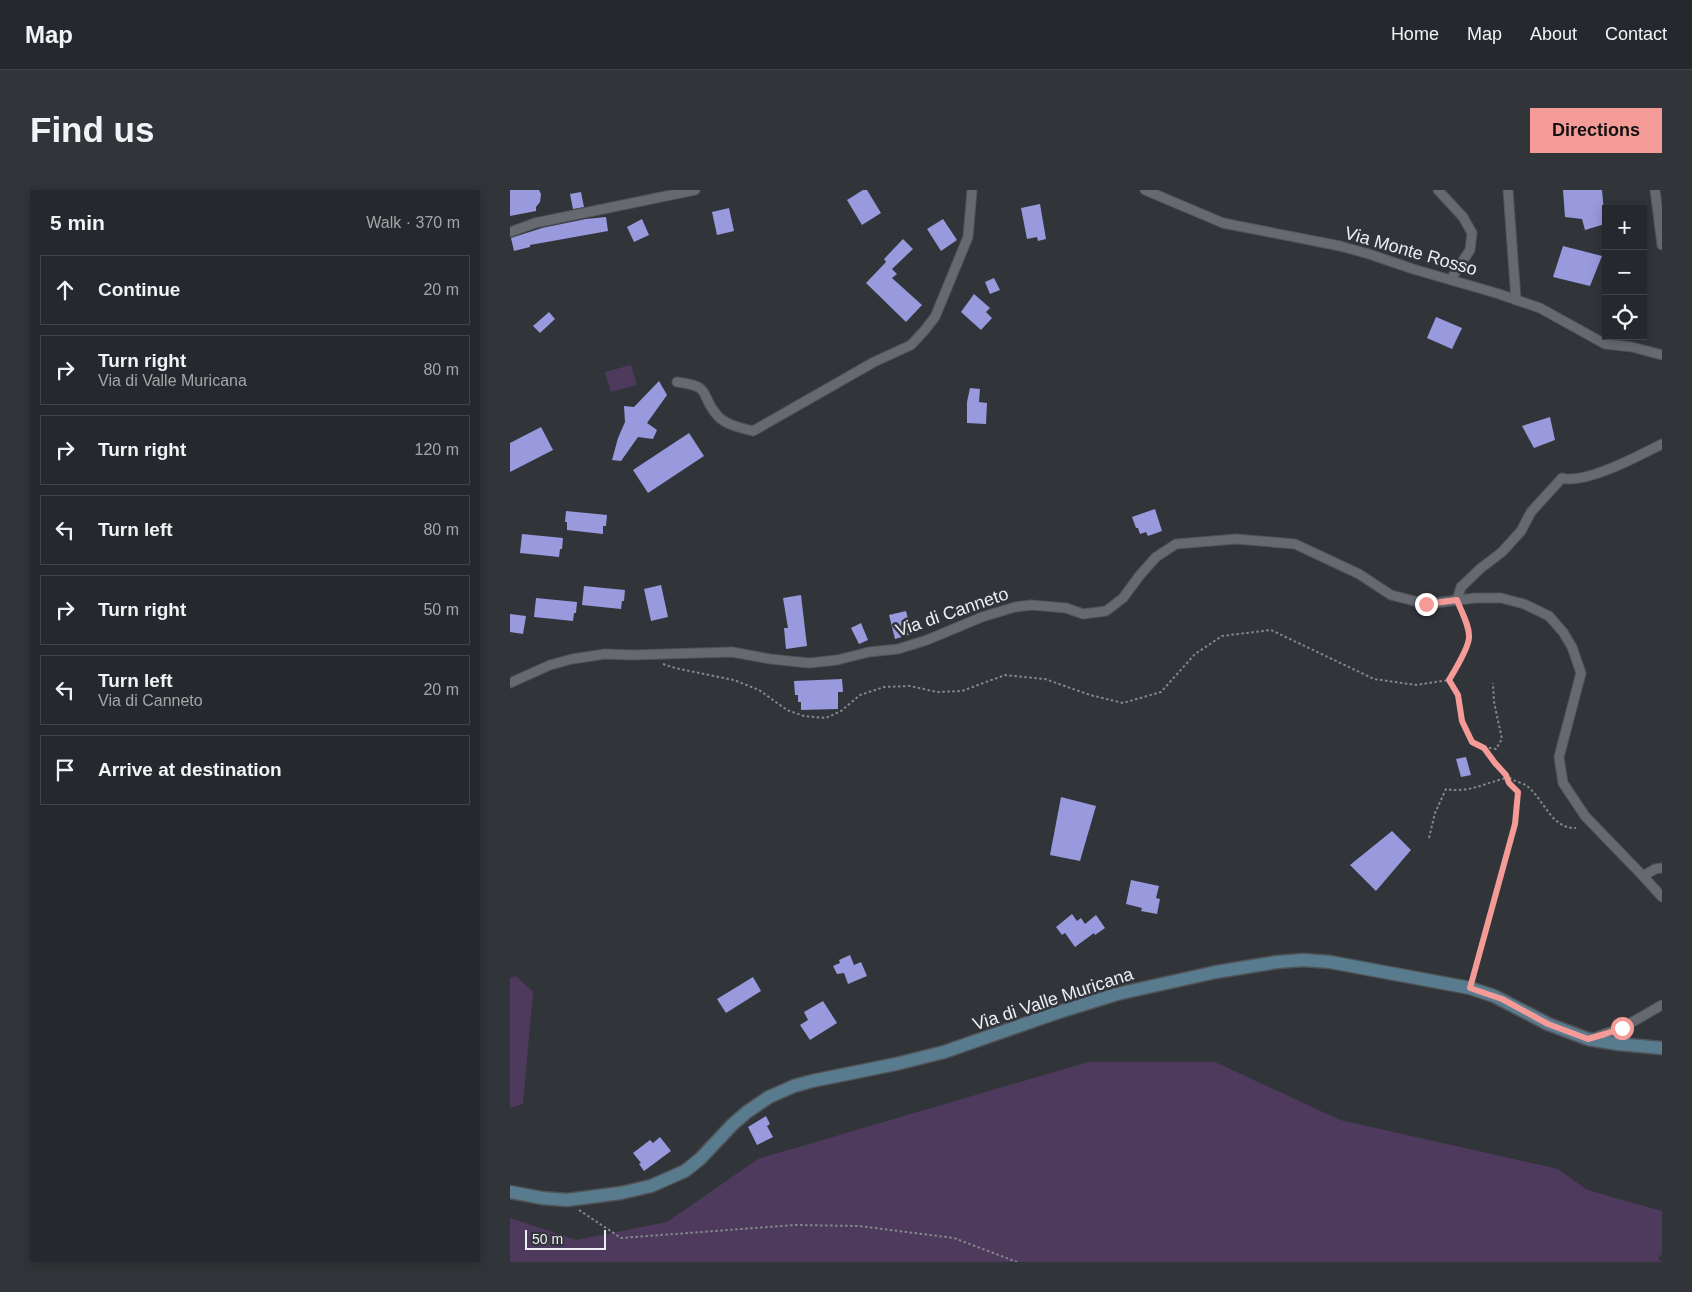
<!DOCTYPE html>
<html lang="en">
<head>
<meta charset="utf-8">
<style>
	body { margin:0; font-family:Arial,sans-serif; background:#313438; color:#f1f3f6 }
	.controls { position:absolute; right:15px; top:15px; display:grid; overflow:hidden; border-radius:0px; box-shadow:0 2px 12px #0003 }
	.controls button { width:45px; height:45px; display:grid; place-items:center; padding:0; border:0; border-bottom:1px solid #424448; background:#25282c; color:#f1f3f6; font:25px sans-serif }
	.scale { position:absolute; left:15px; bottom:12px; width:81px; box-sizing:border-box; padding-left:5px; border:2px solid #eceef2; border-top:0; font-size:14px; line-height:18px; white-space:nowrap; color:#eceef2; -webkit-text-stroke:4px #31353a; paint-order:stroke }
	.stop { position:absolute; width:15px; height:15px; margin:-11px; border:4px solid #f59b97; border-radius:50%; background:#fff }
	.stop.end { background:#f59b97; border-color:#fff; box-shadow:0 1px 5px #0008 }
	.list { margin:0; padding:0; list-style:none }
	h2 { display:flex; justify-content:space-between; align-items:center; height:65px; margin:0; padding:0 20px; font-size:21px }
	h2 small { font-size:16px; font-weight:400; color:#a3a6a9 }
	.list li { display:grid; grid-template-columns:32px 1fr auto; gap:15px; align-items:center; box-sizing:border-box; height:70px; margin:0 10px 10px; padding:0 10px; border:1px solid #424448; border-radius:0px }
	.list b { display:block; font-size:19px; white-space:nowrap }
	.list p { margin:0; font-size:16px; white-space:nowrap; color:#a3a6a9 }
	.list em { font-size:16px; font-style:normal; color:#a3a6a9 }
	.icon { flex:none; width:28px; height:28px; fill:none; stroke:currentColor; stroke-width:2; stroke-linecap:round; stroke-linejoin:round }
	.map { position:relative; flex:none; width:1152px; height:1072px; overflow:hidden; border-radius:0px }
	header { display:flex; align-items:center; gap:30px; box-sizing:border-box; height:70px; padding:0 25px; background:#25282c; border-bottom:1px solid #424448 }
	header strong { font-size:24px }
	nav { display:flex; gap:28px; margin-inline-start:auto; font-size:18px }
	.intro { display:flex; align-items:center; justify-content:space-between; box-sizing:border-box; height:120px; padding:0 30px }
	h1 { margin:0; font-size:35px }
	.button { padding:12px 22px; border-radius:0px; background:#f59b97; color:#111; font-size:18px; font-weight:700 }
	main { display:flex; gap:30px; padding:0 30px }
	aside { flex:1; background:#25282c; border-radius:0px; box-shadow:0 2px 12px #0003 }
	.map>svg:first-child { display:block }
	.green { fill:#4d3a5d }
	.building { fill:#9999de }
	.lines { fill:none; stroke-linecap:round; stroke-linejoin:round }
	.street-casing { stroke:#505357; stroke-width:11 }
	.secondary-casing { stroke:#505357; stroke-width:15 }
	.path { stroke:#84878c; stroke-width:2; stroke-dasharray:2.5 2.5; stroke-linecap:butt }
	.street { stroke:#666a70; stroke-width:9 }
	.secondary { stroke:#587b8e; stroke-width:12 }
	.route { stroke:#f59b97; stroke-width:6 }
	.labels { text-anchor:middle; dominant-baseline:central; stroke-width:5; stroke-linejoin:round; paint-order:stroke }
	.street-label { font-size:18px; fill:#eceef2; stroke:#31353a }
</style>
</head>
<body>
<header>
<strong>Map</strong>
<nav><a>Home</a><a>Map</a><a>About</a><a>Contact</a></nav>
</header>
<div class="intro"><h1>Find us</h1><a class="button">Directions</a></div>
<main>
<aside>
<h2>5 min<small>Walk · 370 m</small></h2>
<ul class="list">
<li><svg class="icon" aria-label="ahead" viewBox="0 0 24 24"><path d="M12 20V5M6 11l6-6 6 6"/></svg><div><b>Continue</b></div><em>20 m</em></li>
<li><svg class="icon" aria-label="right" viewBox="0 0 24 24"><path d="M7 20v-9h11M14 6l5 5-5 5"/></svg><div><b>Turn right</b><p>Via di Valle Muricana</p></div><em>80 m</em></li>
<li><svg class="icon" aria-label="right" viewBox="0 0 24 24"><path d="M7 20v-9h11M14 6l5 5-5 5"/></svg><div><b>Turn right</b></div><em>120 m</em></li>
<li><svg class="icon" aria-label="left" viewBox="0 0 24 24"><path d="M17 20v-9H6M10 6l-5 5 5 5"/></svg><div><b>Turn left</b></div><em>80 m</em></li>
<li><svg class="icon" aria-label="right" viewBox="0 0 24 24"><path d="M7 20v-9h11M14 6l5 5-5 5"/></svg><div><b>Turn right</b></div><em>50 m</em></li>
<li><svg class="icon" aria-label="left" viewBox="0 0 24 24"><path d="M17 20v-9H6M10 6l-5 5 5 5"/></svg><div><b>Turn left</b><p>Via di Canneto</p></div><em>20 m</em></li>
<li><svg class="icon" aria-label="arrive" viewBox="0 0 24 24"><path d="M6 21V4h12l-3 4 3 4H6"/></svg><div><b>Arrive at destination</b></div></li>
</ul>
</aside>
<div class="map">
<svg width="1152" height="1072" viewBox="0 0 1152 1072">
	<rect width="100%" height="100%" fill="#31353a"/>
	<g class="green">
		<path d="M121 175 127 195 101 202 95 182Z"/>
		<path d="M6 786 23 802 13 914 0 918V788Z"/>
		<path d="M578 872H705L830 930 1048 979 1077 1000 1152 1021V1064L1148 1068 1152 1072H0V1028L66 1050 157 1032 248 969Z"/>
	</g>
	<g class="building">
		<path d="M0 0H29L31 4 30 12 26 17V21L0 26Z"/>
		<path d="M353 0H357L371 23 352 35 337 10Z"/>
		<path d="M1053 0H1092L1095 34 1075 40 1072 29 1055 27Z"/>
		<path d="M71 2 74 17 63 19 60 4Z"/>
		<path d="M530 14 536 49 528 51 527 47 517 49 511 18Z"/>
		<path d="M219 18 224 41 207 45 202 22Z"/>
		<path d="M96 27 98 41 20 55V57L4 61 1 48 32 38 76 29Z"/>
		<path d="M132 29 139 45 124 52 117 37Z"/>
		<path d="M433 29 447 50 431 61 417 39Z"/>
		<path d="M393 49 403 59 382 79 387 84 382 88 412 115 396 132 356 93 376 72 374 69Z"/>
		<path d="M1053 56 1092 66 1080 96 1043 87Z"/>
		<path d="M484 88 490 100 480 104 475 92Z"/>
		<path d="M464 104 480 118 476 122 482 128 471 140 451 122Z"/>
		<path d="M39 122 45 129 30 143 23 136Z"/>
		<path d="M926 127 952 138 942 159 917 148Z"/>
		<path d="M149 191 157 205 137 233 147 240 143 249 128 247 111 271 102 270 108 248 115 232 114 216 124 217Z"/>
		<path d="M460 198 470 199 469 212 477 213 476 234 457 233V212Z"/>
		<path d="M1040 227 1045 250 1024 258 1012 236Z"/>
		<path d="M31 237 43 260 0 282V253Z"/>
		<path d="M179 243 194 266 138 303 123 280Z"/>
		<path d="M645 319 652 341 638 346 636 342 630 344 628 338H626L622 327Z"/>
		<path d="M56 321 97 325 96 336H93V344L57 340V332H55Z"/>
		<path d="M12 344 53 348 52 359H50L49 367 10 363Z"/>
		<path d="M151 395 158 427 141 431 134 399Z"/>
		<path d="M74 396 115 400 114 411H112L111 419 72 415Z"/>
		<path d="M291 405 297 456 276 459 274 438H278L273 408Z"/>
		<path d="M26 408 67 412 66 423H64L63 431 24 427Z"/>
		<path d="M396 421 402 444 385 449 379 425Z"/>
		<path d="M0 424 16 426 13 444 0 442Z"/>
		<path d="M351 433 358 450 349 454 341 438Z"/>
		<path d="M332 489 333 502H328V519L291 520V512H288V505H285L284 491Z"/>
		<path d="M956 567 961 585 951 587 946 569Z"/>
		<path d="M551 607 586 616 570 671 540 665Z"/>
		<path d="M882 641 901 660 866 701 840 675Z"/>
		<path d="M621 690 649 696 646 708 650 709 647 724 631 721 632 718 616 714Z"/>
		<path d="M562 724 567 731 571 728 575 734 586 725 595 738 585 745 584 743 565 757 555 743 552 745 546 737Z"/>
		<path d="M340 765 344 775 351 772 357 786 338 794 334 783 327 784 323 776 330 773 329 770Z"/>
		<path d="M243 787 251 801 216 823 207 809Z"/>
		<path d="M313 811 327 833 300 850 290 835 298 830 294 822Z"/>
		<path d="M256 926 260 934 257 936 263 947 247 955 238 937Z"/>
		<path d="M150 947 161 961 134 981 129 974 131 973 123 963 140 950 143 953Z"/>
	</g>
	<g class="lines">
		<defs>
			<g id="street">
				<path d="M635 0 713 33 830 56 859 64 903 79 986 103 1030 118 1095 154 1122 157 1152 165"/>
				<path d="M928 0 953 27 962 43 960 60 941 89"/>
				<path d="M998 0 1006 110"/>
				<path d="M1145 0 1152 55"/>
				<path d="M0 42 25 33 185 0"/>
				<path d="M167 192C204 197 188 203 207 225 215 235 231 238 243 241L364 172 401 155 414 141 425 127 458 47 462 0"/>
				<path d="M947 410 951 397 971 378 992 362 1011 341 1021 322 1052 288C1075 295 1130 265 1152 254"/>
				<path d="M0 493 40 475 62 469 95 464 122 465 222 462 260 469 299 473 327 470 359 462 388 459 417 450 472 427 505 417 521 415 556 418 573 424 596 421 613 408 630 385 646 367 666 354 726 349 785 354 849 384 881 405 916 414 965 408H991L1014 414 1039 426 1053 442 1062 457 1071 483 1049 567 1053 593 1075 626 1133 686 1152 707"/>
				<path d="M1133 686 1145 679 1152 678"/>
				<path d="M1083 848 1112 838 1152 815"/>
			</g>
			<path id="secondary" d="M0 1002 32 1008 57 1010 111 1003 141 996 175 981 190 969 223 934 237 922 259 907 284 896 302 891 386 874 434 862 549 822 607 804 706 782 767 772 794 770 820 772 960 798 984 806 1038 834 1078 849 1108 854 1152 858"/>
		</defs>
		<use href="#street" class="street-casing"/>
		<use href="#secondary" class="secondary-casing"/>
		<g class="path">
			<path d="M153 474 165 478 224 490 249 500 277 520 294 526 316 528 331 521 350 505 374 497 400 496 427 502 452 501 495 485 535 489 580 505 613 513 651 502 685 464 712 446 761 440 864 489 906 495 939 490 949 474 959 447 951 420"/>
			<path d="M939 490 948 505 952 531 962 552 974 557 986 559 992 549 984 512 983 493"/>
			<path d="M974 557C982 569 990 582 1003 590 1007 592 1013 593 1017 596 1034 609 1041 639 1066 638"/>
			<path d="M919 648 925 623 936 599C959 603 972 594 993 589L996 585 999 593 1008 602 1005 634 963 786"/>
			<path d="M69 1020 111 1048 285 1035 349 1036 444 1048 507 1072"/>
		</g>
		<use href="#street" class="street"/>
		<use href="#secondary" class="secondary"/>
	</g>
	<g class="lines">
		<path class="route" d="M916 414 947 410C951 421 960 436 959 448 958 459 945 480 939 490L948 505 952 531 962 552 974 558 985 573 996 585 999 593 1008 602 1005 634 960 798 992 809 1038 834 1078 849 1095 844 1112 838"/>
	</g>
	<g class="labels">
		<g class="street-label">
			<text transform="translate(901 61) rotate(16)">Via Monte Rosso</text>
			<text transform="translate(442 422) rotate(-19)">Via di Canneto</text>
			<text transform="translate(543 809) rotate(-18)">Via di Valle Muricana</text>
		</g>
	</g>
</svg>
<div class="controls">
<button>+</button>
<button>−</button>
<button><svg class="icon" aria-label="locate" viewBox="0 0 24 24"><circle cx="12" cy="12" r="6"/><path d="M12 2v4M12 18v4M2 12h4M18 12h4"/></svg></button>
</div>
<div class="scale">50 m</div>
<div class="stop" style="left:1112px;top:838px"></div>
<div class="stop end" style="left:916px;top:414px"></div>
</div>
</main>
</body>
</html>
